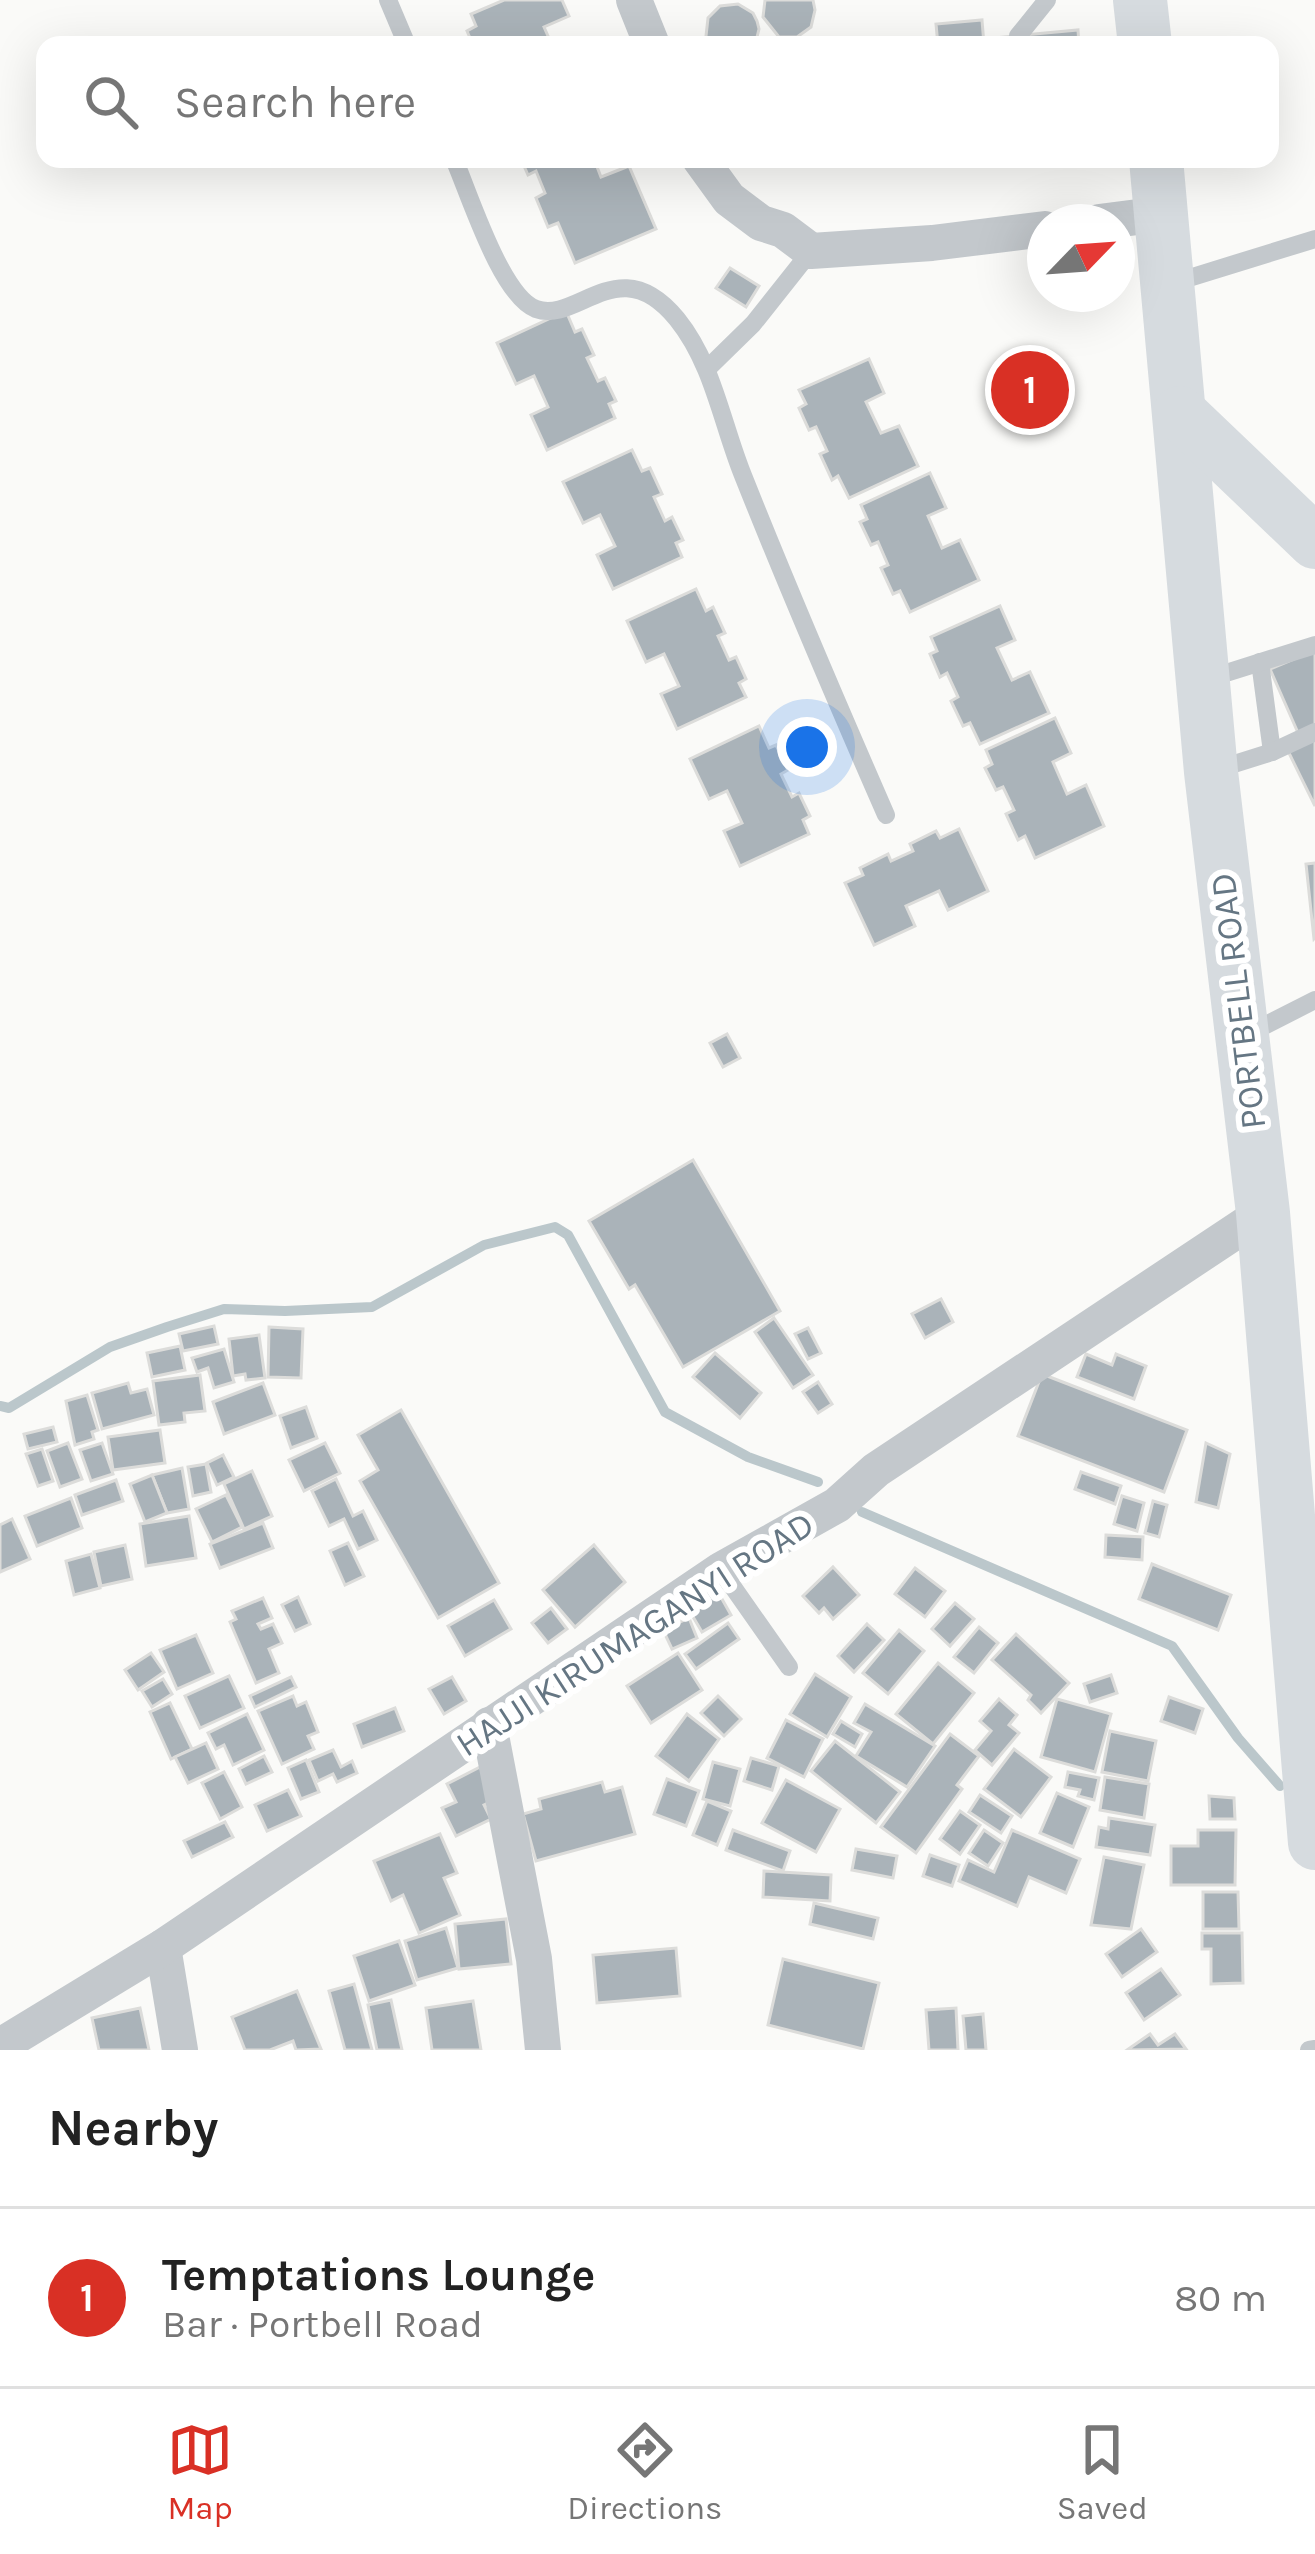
<!DOCTYPE html>
<html lang="en">
<head>
<meta charset="utf-8">
<style>
	body { margin:0; font-family:Karla,sans-serif; background:#f6f6f6; color:#222 }
	.compass { position:absolute; left:1027px; top:204px; width:108px; height:108px; border-radius:50%; background:#fff; box-shadow:0 12px 48px #0002; rotate:65deg }
	.you { position:absolute; left:807px; top:747px; width:42px; height:42px; margin:-30px; border:9px solid #fff; border-radius:50%; background:#1a73e8; box-shadow:0 0 0 18px #1a73e833 }
	.badge { display:grid; place-items:center; width:78px; height:78px; border-radius:50%; background:#d93025; color:#fff; font-size:39px; font-weight:700 }
	.pin { position:absolute; translate:-50% -50%; border:6px solid #fff; box-shadow:0 3px 12px #0006 }
	.list { margin:0; padding:0; list-style:none }
	h2 { display:flex; justify-content:space-between; align-items:center; height:156px; margin:0; padding:0 48px; font-size:51px }
	h2 small { font-size:39px; font-weight:400; color:#767676 }
	.list li { display:grid; grid-template-columns:78px 1fr auto; gap:36px; align-items:center; box-sizing:border-box; height:180px; padding:0 48px; border-top:3px solid #e0e0e0 }
	.list b { display:block; font-size:45px; white-space:nowrap }
	.list p { margin:0; font-size:39px; white-space:nowrap; color:#767676 }
	.list em { font-size:39px; font-style:normal; color:#767676 }
	.icon { flex:none; width:66px; height:66px; fill:none; stroke:currentColor; stroke-width:2; stroke-linecap:round; stroke-linejoin:round }
	.map { position:relative; flex:none; width:1315px; height:2050px; overflow:hidden }
	.search { position:absolute; background:#fff; box-shadow:0 12px 48px #0002; left:36px; right:36px; top:36px; height:132px; display:flex; align-items:center; gap:30px; box-sizing:border-box; padding:0 42px; border-radius:24px; color:#767676; font-size:45px }
	.sheet { height:336px; background:#fff }
	nav { display:flex; justify-content:space-around; align-items:center; box-sizing:border-box; height:168px; border-top:3px solid #e0e0e0; background:#fff; font-size:33px; color:#767676 }
	nav a { display:grid; justify-items:center; gap:6px }
	nav .on { color:#d93025 }
	.map>svg:first-child { display:block }
	.lines { fill:none; stroke-linecap:round; stroke-linejoin:round }
	.stream { stroke:#bbc7cb; stroke-width:10 }
	.building { fill:#aab3b9; stroke:#dcdcda; stroke-width:3 }
	.service { stroke:#c3c8cc; stroke-width:18 }
	.minor { stroke:#c3c8cc; stroke-width:36 }
	.secondary { stroke:#d6dbdf; stroke-width:54 }
	.labels { text-anchor:middle; dominant-baseline:central; stroke-width:12; stroke-linejoin:round; paint-order:stroke }
	.street-label { font-size:36px; fill:#657683; stroke:#fff }
</style>
</head>
<body>
<div class="map">
<svg width="1315" height="2050" viewBox="0 0 1315 2050">
	<rect width="100%" height="100%" fill="#fafaf8"/>
	<g class="lines">
		<g class="stream">
			<path d="M0 1406 9 1408 110 1347 167 1327 224 1309 285 1311 372 1307 484 1245 555 1227 568 1235 665 1412 748 1457 818 1482"/>
			<path d="M862 1512 1172 1646 1238 1738 1280 1786"/>
		</g>
	</g>
	<g class="building">
		<path d="M504 0H562L569 16 544 27 552 45H473L467 31 476 26 471 14Z"/>
		<path d="M765 0H813L815 10 811 27 797 37H779L763 17Z"/>
		<path d="M738 4 753 13 757 21 759 29 755 45H710L706 36 708 18 720 6Z"/>
		<path d="M982 20 984 45H938L936 24Z"/>
		<path d="M1078 30 1079 45H994L993 38Z"/>
		<path d="M521 159H594L601 177 629 166 656 229 575 263 558 223 548 227 536 198 545 193 536 171 528 175Z"/>
		<path d="M730 268 759 286 746 307 716 288Z"/>
		<path d="M566 311 575 332 582 329 594 355 587 358 598 381 605 378 616 401 609 404 615 418 547 450 531 415 548 407 534 376 516 384 497 343Z"/>
		<path d="M869 359 884 393 866 402 881 433 899 426 918 466 849 498 838 476 832 480 820 454 827 451 816 427 809 430 799 408 806 404 799 390Z"/>
		<path d="M632 450 642 471 650 468 662 494 654 497 665 521 672 517 683 540 676 543 682 557 613 589 597 555 615 546 600 515 583 523 563 482Z"/>
		<path d="M930 473 946 508 928 516 942 548 960 540 979 580 910 612 900 591 893 594 881 568 888 565 878 542 871 545 860 522 867 519 861 505Z"/>
		<path d="M696 589 706 611 713 607 725 633 718 636 729 660 736 657 746 679 739 683 746 697 677 729 661 694 679 686 664 654 646 662 627 621Z"/>
		<path d="M1000 606 1015 640 997 648 1012 680 1030 672 1049 713 980 744 970 723 963 726 951 701 958 697 947 673 940 677 930 654 937 651 931 637Z"/>
		<path d="M1315 650V728L1299 735 1270 669Z"/>
		<path d="M1055 718 1071 753 1053 762 1067 794 1086 785 1104 826 1035 858 1025 836 1018 840 1006 814 1014 810 1003 787 996 790 985 768 992 764 986 750Z"/>
		<path d="M759 726 769 748 776 745 788 770 781 774 792 797 799 793 810 816 803 820 809 834 740 866 724 831 742 823 727 791 709 799 690 759Z"/>
		<path d="M1315 739V806L1288 751Z"/>
		<path d="M959 829 988 891 948 910 939 891 906 906 915 926 874 945 845 883 863 875 860 868 888 854 891 861 913 851 910 844 936 831 940 838Z"/>
		<path d="M1315 863V938L1314 939 1306 864Z"/>
		<path d="M727 1034 740 1058 723 1067 710 1043Z"/>
		<path d="M693 1160 780 1311 683 1367 635 1285 629 1289 589 1221Z"/>
		<path d="M941 1299 953 1322 925 1338 912 1314Z"/>
		<path d="M774 1318 813 1375 793 1388 755 1332Z"/>
		<path d="M214 1326 218 1344 183 1351 179 1334Z"/>
		<path d="M269 1327 303 1329 301 1378 268 1377Z"/>
		<path d="M808 1328 821 1353 808 1359 795 1334Z"/>
		<path d="M259 1335 265 1378 246 1380 245 1374 233 1376 229 1339Z"/>
		<path d="M180 1346 185 1370 152 1377 147 1353Z"/>
		<path d="M224 1349 234 1382 214 1388 208 1368 197 1372 192 1358Z"/>
		<path d="M715 1353 761 1393 740 1418 693 1377Z"/>
		<path d="M1086 1354 1112 1365 1116 1354 1146 1366 1134 1399 1077 1377Z"/>
		<path d="M1042 1374 1187 1430 1164 1492 1018 1436Z"/>
		<path d="M200 1375 205 1411 184 1413 185 1422 159 1425 153 1381Z"/>
		<path d="M818 1382 832 1404 818 1413 803 1392Z"/>
		<path d="M128 1383 131 1393 147 1389 154 1415 102 1429 92 1393Z"/>
		<path d="M263 1383 275 1415 224 1434 213 1402Z"/>
		<path d="M87 1395 98 1430 92 1432 94 1439 75 1445 66 1401Z"/>
		<path d="M306 1407 317 1438 291 1448 280 1416Z"/>
		<path d="M401 1410 499 1583 438 1618 360 1481 378 1470 358 1435Z"/>
		<path d="M53 1427 57 1442 28 1449 24 1434Z"/>
		<path d="M160 1430 165 1463 113 1470 108 1437Z"/>
		<path d="M68 1443 82 1479 60 1487 47 1451Z"/>
		<path d="M102 1443 113 1474 91 1481 80 1450Z"/>
		<path d="M325 1443 340 1473 304 1491 289 1460Z"/>
		<path d="M1206 1443 1230 1454 1218 1508 1196 1502Z"/>
		<path d="M42 1449 53 1481 38 1486 26 1454Z"/>
		<path d="M223 1455 234 1477 217 1485 207 1463Z"/>
		<path d="M206 1464 211 1492 193 1496 188 1467Z"/>
		<path d="M182 1468 189 1509 167 1513 152 1475Z"/>
		<path d="M252 1471 272 1516 244 1529 224 1484Z"/>
		<path d="M1081 1472 1121 1486 1115 1504 1075 1489Z"/>
		<path d="M152 1475 167 1513 145 1522 130 1484Z"/>
		<path d="M336 1479 353 1516 363 1511 377 1540 358 1549 344 1519 329 1526 312 1491Z"/>
		<path d="M116 1480 123 1501 82 1515 75 1495Z"/>
		<path d="M226 1495 242 1527 212 1542 196 1509Z"/>
		<path d="M1122 1496 1144 1503 1137 1531 1114 1524Z"/>
		<path d="M71 1498 82 1528 37 1546 25 1516Z"/>
		<path d="M1153 1501 1167 1505 1159 1537 1145 1533Z"/>
		<path d="M189 1516 196 1558 146 1566 140 1524Z"/>
		<path d="M12 1519 30 1559 0 1572V1525Z"/>
		<path d="M263 1523 273 1548 220 1568 210 1544Z"/>
		<path d="M1106 1535 1143 1537 1142 1560 1105 1557Z"/>
		<path d="M348 1543 364 1576 345 1585 330 1551Z"/>
		<path d="M125 1545 132 1579 101 1586 94 1552Z"/>
		<path d="M594 1545 625 1582 575 1627 543 1590Z"/>
		<path d="M91 1554 100 1588 74 1595 66 1561Z"/>
		<path d="M1152 1564 1231 1595 1218 1630 1139 1599Z"/>
		<path d="M833 1567 859 1595 833 1619 824 1608 819 1613 803 1596Z"/>
		<path d="M915 1568 945 1591 925 1617 895 1594Z"/>
		<path d="M718 1592 731 1615 702 1632 689 1610Z"/>
		<path d="M298 1597 310 1624 295 1631 282 1605Z"/>
		<path d="M263 1598 272 1618 258 1624 261 1629 273 1624 282 1643 269 1649 279 1673 256 1683 230 1622 236 1619 232 1611Z"/>
		<path d="M494 1600 511 1629 465 1656 448 1626Z"/>
		<path d="M955 1603 974 1619 950 1646 932 1629Z"/>
		<path d="M551 1608 567 1629 548 1643 532 1623Z"/>
		<path d="M689 1618 697 1638 672 1649 663 1630Z"/>
		<path d="M728 1623 739 1639 696 1669 685 1654Z"/>
		<path d="M867 1624 884 1640 854 1672 838 1656Z"/>
		<path d="M979 1627 998 1643 974 1673 954 1657Z"/>
		<path d="M899 1630 924 1651 888 1694 863 1673Z"/>
		<path d="M1016 1634 1069 1683 1041 1713 1028 1700 1031 1695 992 1660Z"/>
		<path d="M196 1635 213 1673 177 1689 160 1650Z"/>
		<path d="M151 1653 164 1672 138 1690 125 1670Z"/>
		<path d="M678 1653 702 1690 651 1723 627 1686Z"/>
		<path d="M938 1663 974 1693 933 1744 896 1714Z"/>
		<path d="M815 1674 851 1697 827 1737 790 1714Z"/>
		<path d="M1111 1675 1117 1693 1090 1702 1084 1684Z"/>
		<path d="M229 1676 244 1708 200 1728 185 1696Z"/>
		<path d="M291 1677 296 1687 255 1707 250 1696Z"/>
		<path d="M452 1677 466 1701 444 1714 429 1689Z"/>
		<path d="M163 1679 172 1694 152 1707 142 1691Z"/>
		<path d="M293 1696 297 1706 306 1702 318 1732 308 1736 314 1749 282 1764 258 1711Z"/>
		<path d="M718 1696 741 1719 724 1736 701 1713Z"/>
		<path d="M1169 1697 1203 1709 1195 1733 1161 1721Z"/>
		<path d="M999 1699 1017 1715 1009 1725 1019 1733 992 1765 975 1750 991 1731 980 1721Z"/>
		<path d="M1057 1699 1111 1714 1095 1772 1041 1757Z"/>
		<path d="M170 1703 192 1749 171 1759 150 1712Z"/>
		<path d="M865 1704 935 1746 907 1787 856 1756 871 1732 854 1723Z"/>
		<path d="M395 1708 404 1731 362 1747 354 1724Z"/>
		<path d="M247 1714 264 1750 233 1765 224 1745 216 1749 208 1733Z"/>
		<path d="M687 1714 719 1739 689 1781 656 1756Z"/>
		<path d="M786 1720 823 1739 804 1777 767 1758Z"/>
		<path d="M841 1721 862 1734 855 1747 833 1734Z"/>
		<path d="M1110 1731 1156 1741 1148 1781 1102 1772Z"/>
		<path d="M950 1734 979 1756 957 1785 962 1789 916 1853 881 1827Z"/>
		<path d="M835 1741 900 1792 876 1823 811 1771Z"/>
		<path d="M206 1743 218 1769 188 1783 175 1757Z"/>
		<path d="M1014 1749 1051 1777 1021 1817 984 1789Z"/>
		<path d="M333 1750 341 1767 352 1761 357 1773 337 1782 333 1774 318 1781 309 1760Z"/>
		<path d="M264 1756 272 1772 246 1784 239 1769Z"/>
		<path d="M751 1758 779 1766 772 1790 744 1781Z"/>
		<path d="M306 1760 319 1792 301 1799 288 1768Z"/>
		<path d="M713 1762 740 1769 730 1806 703 1799Z"/>
		<path d="M480 1767 496 1799 484 1805 491 1819 456 1836 442 1808 456 1802 447 1784Z"/>
		<path d="M224 1772 242 1807 220 1819 202 1783Z"/>
		<path d="M1068 1772 1099 1778 1094 1800 1078 1796 1080 1790 1065 1787Z"/>
		<path d="M1105 1777 1149 1784 1144 1818 1100 1810Z"/>
		<path d="M667 1779 699 1791 686 1826 654 1814Z"/>
		<path d="M786 1780 840 1809 816 1852 762 1823Z"/>
		<path d="M602 1782 605 1792 622 1787 635 1834 536 1861 523 1814 541 1809 539 1799Z"/>
		<path d="M288 1790 301 1816 267 1831 255 1805Z"/>
		<path d="M1057 1793 1089 1807 1073 1847 1040 1833Z"/>
		<path d="M980 1795 1012 1816 1001 1833 969 1812Z"/>
		<path d="M1209 1796 1234 1798 1235 1819H1210Z"/>
		<path d="M707 1801 731 1811 717 1845 693 1835Z"/>
		<path d="M960 1811 980 1825 960 1854 940 1839Z"/>
		<path d="M1109 1818 1155 1825 1150 1855 1096 1847 1099 1827 1108 1829Z"/>
		<path d="M225 1822 233 1837 192 1857 184 1841Z"/>
		<path d="M733 1830 790 1851 783 1871 726 1850Z"/>
		<path d="M984 1830 1003 1843 988 1866 969 1853Z"/>
		<path d="M1012 1830 1080 1859 1066 1893 1029 1877 1017 1906 959 1881 968 1860 994 1872Z"/>
		<path d="M1198 1830H1236L1235 1885H1171V1846H1198Z"/>
		<path d="M440 1834 457 1873 444 1878 460 1915 419 1933 403 1895 391 1901 374 1861Z"/>
		<path d="M856 1849 897 1856 893 1878 852 1870Z"/>
		<path d="M930 1855 959 1865 952 1886 923 1876Z"/>
		<path d="M1104 1857 1144 1865 1131 1929 1091 1925Z"/>
		<path d="M764 1871 831 1875 830 1901 763 1897Z"/>
		<path d="M1203 1892H1238L1239 1929H1203Z"/>
		<path d="M814 1903 878 1918 873 1939 810 1924Z"/>
		<path d="M506 1919 511 1964 459 1969 455 1924Z"/>
		<path d="M446 1928 458 1968 417 1980 405 1941Z"/>
		<path d="M1141 1929 1157 1952 1122 1977 1106 1954Z"/>
		<path d="M1202 1933H1242L1243 1983 1211 1984V1949H1202Z"/>
		<path d="M399 1941 415 1985 369 2001 354 1956Z"/>
		<path d="M676 1948 680 1996 597 2003 593 1955Z"/>
		<path d="M783 1959 879 1983 863 2049 768 2025Z"/>
		<path d="M1161 1969 1180 1995 1144 2020 1126 1993Z"/>
		<path d="M354 1984 372 2050H345L329 1991Z"/>
		<path d="M297 1991 321 2049 296 2050 293 2041 270 2050H245L232 2017Z"/>
		<path d="M391 2000 402 2050H377L368 2005Z"/>
		<path d="M473 2001 481 2050H432L426 2008Z"/>
		<path d="M140 2008 149 2050H99L92 2018Z"/>
		<path d="M956 2008 958 2050H929L926 2010Z"/>
		<path d="M983 2014 986 2050H966L963 2016Z"/>
		<path d="M1150 2034 1158 2045 1175 2034 1186 2049 1127 2050Z"/>
	</g>
	<g class="lines">
		<g class="service">
			<path d="M388 0 407 45"/>
			<path d="M1018 36 1047 0"/>
			<path d="M454 159C469 193 501 296 536 309 578 324 619 248 677 319 714 365 722 425 744 478 789 591 837 703 886 815"/>
			<path d="M1173 283 1315 239"/>
			<path d="M707 369 753 324 811 251"/>
			<path d="M1260 662 1272 752"/>
			<path d="M1207 679 1315 645"/>
			<path d="M1215 770 1272 752 1315 732"/>
			<path d="M1250 1033 1315 1000"/>
			<path d="M721 1570 789 1667"/>
			<path d="M1309 2050 1315 2049"/>
		</g>
		<g class="minor">
			<path d="M634 0 652 45"/>
			<path d="M700 159 729 199 761 223 783 230 811 251 932 243 1045 229"/>
			<path d="M1099 222 1161 214"/>
			<path d="M489 1725 534 1959 543 2050"/>
			<path d="M163 1947 180 2050"/>
			<path d="M0 2046 163 1947 721 1570 837 1505 876 1470 1263 1213"/>
		</g>
		<g class="secondary">
			<path d="M1140 0 1145 45"/>
			<path d="M1156 159 1211 772 1263 1213 1315 1843"/>
			<path d="M1180 413 1315 542"/>
		</g>
	</g>
	<g class="labels">
		<g class="street-label">
			<text transform="translate(1238 1001) rotate(-97)">PORTBELL ROAD</text>
			<text transform="translate(635 1634) rotate(-33)">HAJJI KIRUMAGANYI ROAD</text>
		</g>
	</g>
</svg>
<svg class="compass" viewBox="-18 -18 36 36"><path d="M0-13l5 13h-10z" fill="#e53935"/><path d="M0 13l5-13h-10z" fill="#767676"/></svg>
<div class="you"></div>
<div class="pin badge" style="left:1030px;top:390px">1</div>
<div class="search"><svg class="icon" aria-label="search" viewBox="0 0 24 24"><circle cx="10" cy="10" r="6"/><path d="M15 15l6 6"/></svg>Search here</div>
</div>
<section class="sheet">
<h2>Nearby<small></small></h2>
<ul class="list">
<li><span class="badge">1</span><div><b>Temptations Lounge</b><p>Bar · Portbell Road</p></div><em>80 m</em></li>
</ul>
</section>
<nav>
<a class="on"><svg class="icon" aria-label="map" viewBox="0 0 24 24"><path d="M3 6l6-2 6 2 6-2v14l-6 2-6-2-6 2zM9 4v14M15 6v14"/></svg>Map</a>
<a><svg class="icon" aria-label="directions" viewBox="0 0 24 24"><path d="M12 3l9 9-9 9-9-9zM9 14v-3h6M13 9l2 2-2 2"/></svg>Directions</a>
<a><svg class="icon" aria-label="saved" viewBox="0 0 24 24"><path d="M7 4h10v16l-5-4-5 4z"/></svg>Saved</a>
</nav>
</body>
</html>
